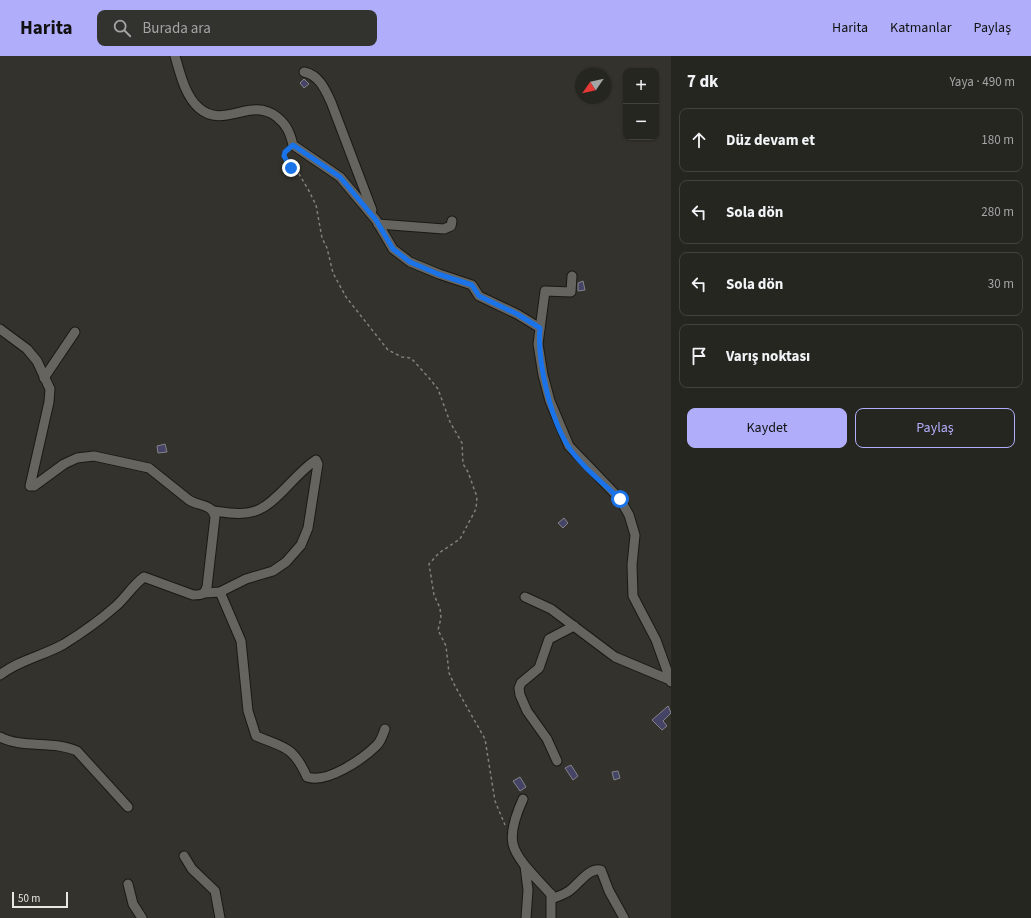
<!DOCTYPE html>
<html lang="tr">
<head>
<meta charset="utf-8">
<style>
	body { margin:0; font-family:"Source Sans 3",sans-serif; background:#32322e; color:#f1f3f6 }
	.controls { position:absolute; right:12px; top:12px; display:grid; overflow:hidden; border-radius:8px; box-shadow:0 1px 3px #0004 }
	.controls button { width:36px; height:36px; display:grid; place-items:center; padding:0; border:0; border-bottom:1px solid #42433f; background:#262621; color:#f1f3f6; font:20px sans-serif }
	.compass { position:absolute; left:575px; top:12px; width:36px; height:36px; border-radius:50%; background:#262621; box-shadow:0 1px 3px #0004; rotate:236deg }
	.scale { position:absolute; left:12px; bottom:10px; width:56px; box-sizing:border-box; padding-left:4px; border:2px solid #e6e6e2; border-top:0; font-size:11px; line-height:14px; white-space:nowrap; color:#e6e6e2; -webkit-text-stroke:3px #33322c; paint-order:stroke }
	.stop { position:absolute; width:12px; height:12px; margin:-9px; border:3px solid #1a73e8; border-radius:50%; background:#fff }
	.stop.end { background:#1a73e8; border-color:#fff; box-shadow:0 1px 4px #0008 }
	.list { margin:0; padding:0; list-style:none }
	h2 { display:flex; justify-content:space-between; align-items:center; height:52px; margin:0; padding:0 16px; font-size:17px }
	h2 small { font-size:13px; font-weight:400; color:#a4a5a5 }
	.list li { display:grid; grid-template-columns:26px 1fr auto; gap:12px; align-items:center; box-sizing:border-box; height:64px; margin:0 8px 8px; padding:0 8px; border:1px solid #42433f; border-radius:8px }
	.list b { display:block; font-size:15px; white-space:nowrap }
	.list em { font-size:13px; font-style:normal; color:#a4a5a5 }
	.actions { display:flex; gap:8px; padding:12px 16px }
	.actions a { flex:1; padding:9px 0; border:1px solid #b0aefa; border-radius:8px; text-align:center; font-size:14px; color:#b0aefa }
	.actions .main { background:#b0aefa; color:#111 }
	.icon { flex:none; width:22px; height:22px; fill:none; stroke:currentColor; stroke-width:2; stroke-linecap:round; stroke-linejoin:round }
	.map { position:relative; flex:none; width:671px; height:862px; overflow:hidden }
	header { display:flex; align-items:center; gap:24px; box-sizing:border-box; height:56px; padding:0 20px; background:#b0aefa; color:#111 }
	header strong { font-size:19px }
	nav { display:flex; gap:22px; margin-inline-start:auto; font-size:14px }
	.search { width:280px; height:36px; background:#32322e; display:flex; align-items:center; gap:10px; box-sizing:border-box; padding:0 14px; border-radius:8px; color:#a4a5a5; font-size:15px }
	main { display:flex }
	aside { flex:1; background:#262621 }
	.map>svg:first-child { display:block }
	.building { fill:#454466; stroke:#838389 }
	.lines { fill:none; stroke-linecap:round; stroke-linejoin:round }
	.street-casing { stroke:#1a1915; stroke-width:11 }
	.path { stroke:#82817c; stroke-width:1.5; stroke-dasharray:3 3; stroke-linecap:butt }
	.street { stroke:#66645f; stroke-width:9 }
	.route { stroke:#1a73e8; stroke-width:5 }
</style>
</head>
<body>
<header>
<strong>Harita</strong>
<div class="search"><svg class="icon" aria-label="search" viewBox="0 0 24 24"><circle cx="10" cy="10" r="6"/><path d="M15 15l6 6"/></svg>Burada ara</div>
<nav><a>Harita</a><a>Katmanlar</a><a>Paylaş</a></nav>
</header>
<main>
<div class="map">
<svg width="671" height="862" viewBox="0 0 671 862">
	<rect width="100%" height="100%" fill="#33322c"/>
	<g class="building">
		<path d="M304 23 309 28 304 32 300 27Z"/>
		<path d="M583 225 585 234 578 235V227Z"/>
		<path d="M165 388 167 396 158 397 157 390Z"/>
		<path d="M564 462 568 467 563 472 558 467Z"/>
		<path d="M668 650 671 657 663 665 667 670 662 674 652 664Z"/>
		<path d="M571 709 578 720 573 724 565 712Z"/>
		<path d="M618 715 620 722 614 724 612 716Z"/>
		<path d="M520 721 526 731 520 735 513 725Z"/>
	</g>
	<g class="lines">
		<defs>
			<g id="street">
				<path d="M175 0C180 17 185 40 199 52 224 74 250 40 277 61 287 69 290 77 293 89L340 121 376 164 393 193 410 206 439 218 472 229 479 240 517 258 540 272"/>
				<path d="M304 16C319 19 325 33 331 46L372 154"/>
				<path d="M378 168 444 173 451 170 452 165"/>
				<path d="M572 220 571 236 545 235 538 288 543 319 550 345 569 390 620 443 629 459 635 479 632 509 633 540 656 584 671 626"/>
				<path d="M0 273 27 293 37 305 50 333 49 346 30 430H34L64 408 77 402 94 400 149 412 189 444C198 450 213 448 215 461L207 531C204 539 201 539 193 539L144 521C133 529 126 541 116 550 100 564 82 577 64 588 43 600 19 604 0 619"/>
				<path d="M44 322 75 276"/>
				<path d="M220 536 241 585 248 655 256 680C285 692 293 690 307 721 327 728 363 703 377 689 381 685 383 678 385 673"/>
				<path d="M204 537 220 536 246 523 273 515 286 506 301 489 308 472 318 408 316 404C297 416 278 445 260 453 246 460 229 457 214 455"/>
				<path d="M525 541 551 553 615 601 670 624"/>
				<path d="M0 681C23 693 53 684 77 695L128 751"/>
				<path d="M557 705 547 683 527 655 520 639 519 632 521 627 539 612 549 583 574 570"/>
				<path d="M523 743C518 754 510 775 513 788 517 806 543 828 554 842 559 840 565 838 569 835 578 829 589 811 601 814L609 835 624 862"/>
				<path d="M184 800 192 813 215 835 220 862"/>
				<path d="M525 810 528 834 526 862"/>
				<path d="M128 828 133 848 142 862"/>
				<path d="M551 862V838"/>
			</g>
		</defs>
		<use href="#street" class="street-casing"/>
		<path class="path" d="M287 94 284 100 291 111 299 118 308 133 316 149 322 182 327 192 333 217 346 241 388 294 402 301 411 302 429 322 438 333 450 366 462 387 463 408 468 416 477 441 476 453 460 483 439 497 429 508 434 539 440 552 441 562 438 574 446 590 449 617 455 630 485 683 495 745 505 769"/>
		<use href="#street" class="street"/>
	</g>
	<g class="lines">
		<path class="route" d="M291 112 284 100 285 96 293 89 340 121 376 164 393 193 410 206 438 218 472 229 479 240 517 258 540 272C537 305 550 361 568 390 581 410 603 427 620 443"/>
	</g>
</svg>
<div class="controls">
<button>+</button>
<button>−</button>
</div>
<svg class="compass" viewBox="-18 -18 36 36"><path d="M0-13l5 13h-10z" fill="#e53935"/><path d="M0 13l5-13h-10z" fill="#a4a5a5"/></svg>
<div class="scale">50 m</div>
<div class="stop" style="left:620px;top:443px"></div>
<div class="stop end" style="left:291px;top:112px"></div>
</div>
<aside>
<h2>7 dk<small>Yaya · 490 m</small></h2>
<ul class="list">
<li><svg class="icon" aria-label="ahead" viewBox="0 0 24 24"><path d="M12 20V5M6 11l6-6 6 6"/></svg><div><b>Düz devam et</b></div><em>180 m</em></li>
<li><svg class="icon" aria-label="left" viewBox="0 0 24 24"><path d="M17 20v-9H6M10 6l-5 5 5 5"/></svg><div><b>Sola dön</b></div><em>280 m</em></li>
<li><svg class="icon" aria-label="left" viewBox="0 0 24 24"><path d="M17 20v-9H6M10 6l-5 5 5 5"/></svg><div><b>Sola dön</b></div><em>30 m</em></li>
<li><svg class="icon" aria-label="arrive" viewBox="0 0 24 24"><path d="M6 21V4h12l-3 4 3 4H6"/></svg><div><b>Varış noktası</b></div></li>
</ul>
<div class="actions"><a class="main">Kaydet</a><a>Paylaş</a></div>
</aside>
</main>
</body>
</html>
